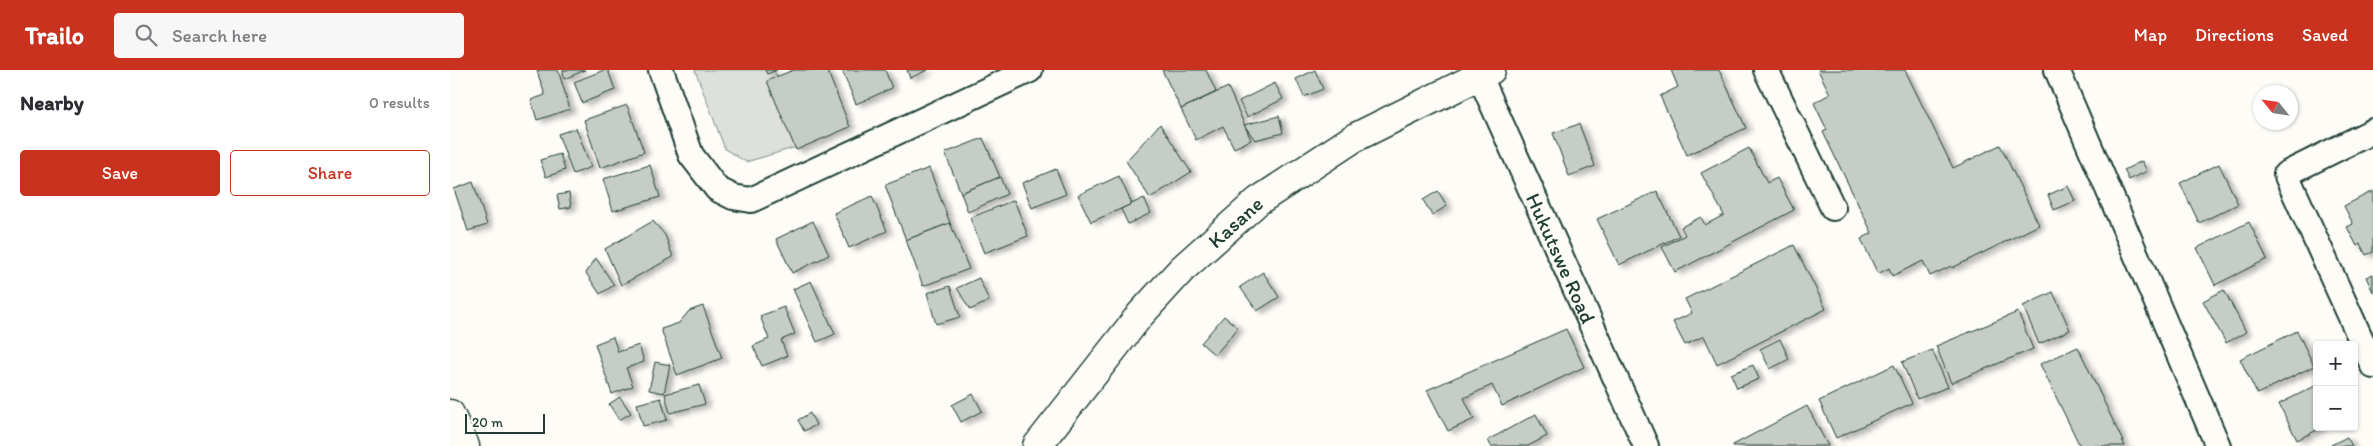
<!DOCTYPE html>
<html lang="en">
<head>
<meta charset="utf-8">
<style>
	body { margin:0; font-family:Itim,sans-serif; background:#f7f7f7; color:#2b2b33 }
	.controls { position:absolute; right:15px; bottom:15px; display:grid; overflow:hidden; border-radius:5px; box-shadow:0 1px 4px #0004 }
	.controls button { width:45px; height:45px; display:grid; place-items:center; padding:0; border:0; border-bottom:1px solid #e1e1e2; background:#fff; color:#2b2b33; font:25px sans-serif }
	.compass { position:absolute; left:1803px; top:15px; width:45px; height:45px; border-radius:50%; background:#fff; box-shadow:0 1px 4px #0004; rotate:300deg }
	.scale { position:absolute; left:15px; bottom:12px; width:80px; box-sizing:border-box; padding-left:5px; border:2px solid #1f3d34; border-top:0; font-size:14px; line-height:18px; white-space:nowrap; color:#1f3d34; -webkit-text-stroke:4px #fdfcf7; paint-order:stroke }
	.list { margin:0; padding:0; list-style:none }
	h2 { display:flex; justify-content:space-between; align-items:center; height:65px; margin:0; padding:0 20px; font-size:21px }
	h2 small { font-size:16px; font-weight:400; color:#7c7c81 }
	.actions { display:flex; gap:10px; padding:15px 20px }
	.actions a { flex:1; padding:11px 0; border:1px solid #c8321e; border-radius:5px; text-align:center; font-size:18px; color:#c8321e }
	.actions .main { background:#c8321e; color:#fff }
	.icon { flex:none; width:28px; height:28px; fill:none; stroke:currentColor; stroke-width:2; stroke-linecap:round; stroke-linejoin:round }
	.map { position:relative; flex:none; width:1923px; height:376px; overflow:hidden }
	header { display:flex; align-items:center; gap:30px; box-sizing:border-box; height:70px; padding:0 25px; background:#c8321e; color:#fff }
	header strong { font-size:24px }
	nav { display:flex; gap:28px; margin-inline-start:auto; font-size:18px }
	.search { width:350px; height:45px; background:#f7f7f7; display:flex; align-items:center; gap:12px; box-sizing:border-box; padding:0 18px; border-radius:5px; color:#7c7c81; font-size:19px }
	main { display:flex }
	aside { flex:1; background:#fff }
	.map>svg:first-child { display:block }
	.green { fill:#dde0db; stroke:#7e8e88 }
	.building { fill:#c6cdc7; stroke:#1f3d34; filter:url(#shadow) }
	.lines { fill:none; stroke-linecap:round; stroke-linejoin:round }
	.street-casing { stroke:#1f3d34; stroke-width:28 }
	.secondary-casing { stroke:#1f3d34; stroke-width:31 }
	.street { stroke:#fdfcf7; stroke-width:24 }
	.secondary { stroke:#fdfcf7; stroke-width:28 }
	.labels { text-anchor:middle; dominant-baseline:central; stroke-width:4.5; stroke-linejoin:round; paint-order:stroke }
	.street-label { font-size:21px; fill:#1f3d34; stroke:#fdfcf7 }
</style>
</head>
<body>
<header>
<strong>Trailo</strong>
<div class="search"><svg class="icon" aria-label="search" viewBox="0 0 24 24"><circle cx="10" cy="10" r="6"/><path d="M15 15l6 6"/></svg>Search here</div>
<nav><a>Map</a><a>Directions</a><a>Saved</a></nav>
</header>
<main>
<aside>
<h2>Nearby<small>0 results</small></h2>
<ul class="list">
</ul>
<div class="actions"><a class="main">Save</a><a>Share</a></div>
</aside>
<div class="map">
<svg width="1923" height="376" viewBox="0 0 1923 376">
	<defs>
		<filter id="shadow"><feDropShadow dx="5.5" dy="3" stdDeviation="2.5" flood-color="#0004"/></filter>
	</defs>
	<rect width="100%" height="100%" fill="#fdfcf7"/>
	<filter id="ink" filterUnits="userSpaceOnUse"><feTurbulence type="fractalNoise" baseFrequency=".02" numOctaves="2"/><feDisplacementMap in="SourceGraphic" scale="10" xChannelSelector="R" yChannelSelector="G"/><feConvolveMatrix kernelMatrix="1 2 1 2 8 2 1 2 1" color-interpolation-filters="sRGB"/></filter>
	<g filter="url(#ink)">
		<path class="green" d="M245 0H324L357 74 296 92 275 79Z"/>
		<g class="building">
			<path d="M91 0H108L120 39 87 50 81 30 95 25 87 1Z"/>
			<path d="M113 0H135L114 9Z"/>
			<path d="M154 0H158L165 20 132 33 124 12Z"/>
			<path d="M315 0H327L317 4Z"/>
			<path d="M343 0H377L400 57 346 80 317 11Z"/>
			<path d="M392 0H435L442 18 406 34Z"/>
			<path d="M457 0H478L460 8Z"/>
			<path d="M712 0H756L766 22 731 39Z"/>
			<path d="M865 0 873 19 854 27 846 9Z"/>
			<path d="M1221 0H1269L1296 58 1237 85 1210 26 1228 17Z"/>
			<path d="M1368 0H1455L1503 98 1550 75 1589 155 1502 198 1501 196 1480 206 1473 191 1442 206 1439 198 1428 204 1411 169 1422 163 1373 62 1377 60 1364 33 1380 24Z"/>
			<path d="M825 13 833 29 797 47 789 31Z"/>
			<path d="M778 17 801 70 784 78 773 56 746 70 731 39Z"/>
			<path d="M177 35 194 82 150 98 134 50Z"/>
			<path d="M829 46 833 63 805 70 794 55Z"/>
			<path d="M710 54 741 102 700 128 676 91Z"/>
			<path d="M1129 54 1145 96 1119 106 1103 63Z"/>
			<path d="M126 58 141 97 123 104 108 64Z"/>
			<path d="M533 68 550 107 511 123 495 83Z"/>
			<path d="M1299 78 1317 113 1327 108 1344 140 1225 202 1212 177 1235 165 1231 157 1251 147 1255 155 1274 145 1251 103Z"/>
			<path d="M110 84 115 100 96 107 90 90Z"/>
			<path d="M1692 91 1697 101 1679 110 1674 100Z"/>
			<path d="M1769 94 1788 134 1749 153 1730 113Z"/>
			<path d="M200 95 210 127 163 141 153 109Z"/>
			<path d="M479 98 500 153 456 170 435 115Z"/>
			<path d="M606 99 616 124 582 138 572 113Z"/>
			<path d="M669 106 682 134 641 152 628 125Z"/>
			<path d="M550 107 557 124 518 142 511 123Z"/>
			<path d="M23 112 37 155 18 161 4 119Z"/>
			<path d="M1618 116 1625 131 1604 140 1598 125Z"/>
			<path d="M988 121 997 136 982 145 973 130Z"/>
			<path d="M1207 121 1229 166 1169 195 1147 149Z"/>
			<path d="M1923 121V182L1916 185 1910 174 1907 176 1897 157 1903 154 1894 136Z"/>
			<path d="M119 123 121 137 110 139 107 125Z"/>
			<path d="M422 126 437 161 399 178 384 143Z"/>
			<path d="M694 128 701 143 678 154 671 139Z"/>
			<path d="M564 130 578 166 534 183 520 148Z"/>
			<path d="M203 151 215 165 223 187 171 215 155 179Z"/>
			<path d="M363 151 379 185 342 203 326 169Z"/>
			<path d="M1799 152 1817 189 1765 215 1747 178Z"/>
			<path d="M500 153 519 199 473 216 456 170Z"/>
			<path d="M1344 175 1376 239 1267 294 1254 266 1235 275 1223 252 1242 243 1235 229Z"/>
			<path d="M146 188 164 215 150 224 136 203Z"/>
			<path d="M813 202 829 227 807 241 790 217Z"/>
			<path d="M1923 204V222L1916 207Z"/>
			<path d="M529 208 539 231 520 240 507 218Z"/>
			<path d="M361 211 385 264 367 272 343 219Z"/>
			<path d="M500 216 510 247 486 254 477 223Z"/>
			<path d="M1774 220 1796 262 1776 273 1753 231Z"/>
			<path d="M1603 222 1620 260 1589 274 1573 236Z"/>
			<path d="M253 236 272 288 227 305 211 259 229 253 239 241Z"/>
			<path d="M334 237 345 264 331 270 337 286 312 296 303 276 319 269 310 246Z"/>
			<path d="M1568 242 1583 279 1501 313 1486 276Z"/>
			<path d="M774 246 788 258 765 285 751 273Z"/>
			<path d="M1116 259 1134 297 1052 336 1042 315 1014 328 1024 349 998 361 977 320Z"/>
			<path d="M1847 261 1864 296 1807 324 1790 289Z"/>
			<path d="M163 267 168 282 189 275 194 292 176 298 183 316 162 324 145 274Z"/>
			<path d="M1330 269 1339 289 1320 299 1310 279Z"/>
			<path d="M1628 277 1675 376H1630L1590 294Z"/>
			<path d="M1482 280 1498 317 1467 329 1452 292Z"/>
			<path d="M205 292 220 295 214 323 199 320Z"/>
			<path d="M1303 295 1309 309 1287 318 1281 304Z"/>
			<path d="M1444 295 1462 333 1386 368 1369 331Z"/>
			<path d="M249 315 255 334 220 343 215 324Z"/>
			<path d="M1867 315V357H1873L1847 370 1829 334Z"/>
			<path d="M523 324 532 341 511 352 502 335Z"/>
			<path d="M170 327 181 343 169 350 159 334Z"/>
			<path d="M211 328 217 350 193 356 187 334Z"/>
			<path d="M1357 336 1378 376H1283V375Z"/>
			<path d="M360 343 366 355 354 361 348 350Z"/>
			<path d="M1086 344 1097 366 1078 376H1041L1038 370Z"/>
			<path d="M1897 367 1902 376H1879Z"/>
		</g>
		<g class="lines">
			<defs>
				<g id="street">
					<path d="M211 0 241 85 267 119 283 127 301 130 580 0"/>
					<path id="s1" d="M1027 0 1196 376"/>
					<path d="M1316 0 1383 138"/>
					<path d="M1607 0 1768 376"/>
					<path d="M1923 61 1836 104 1923 296"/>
				</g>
				<g id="secondary">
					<path d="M0 344 15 376"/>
					<path id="s2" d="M587 376 690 245 732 199 808 131 904 68 1041 0"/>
				</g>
			</defs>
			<use href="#street" class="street-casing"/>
			<use href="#secondary" class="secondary-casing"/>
			<use href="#street" class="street"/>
			<use href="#secondary" class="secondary"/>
		</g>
	</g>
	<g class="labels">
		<g class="street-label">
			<text stroke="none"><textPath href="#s2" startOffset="300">Kasane</textPath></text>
			<text stroke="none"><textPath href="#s1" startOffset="206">Hukutswe Road</textPath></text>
		</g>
	</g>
</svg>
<div class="controls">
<button>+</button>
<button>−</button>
</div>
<svg class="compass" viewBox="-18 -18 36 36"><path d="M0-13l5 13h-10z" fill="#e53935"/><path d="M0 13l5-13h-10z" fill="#7c7c81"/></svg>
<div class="scale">20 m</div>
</div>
</main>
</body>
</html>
